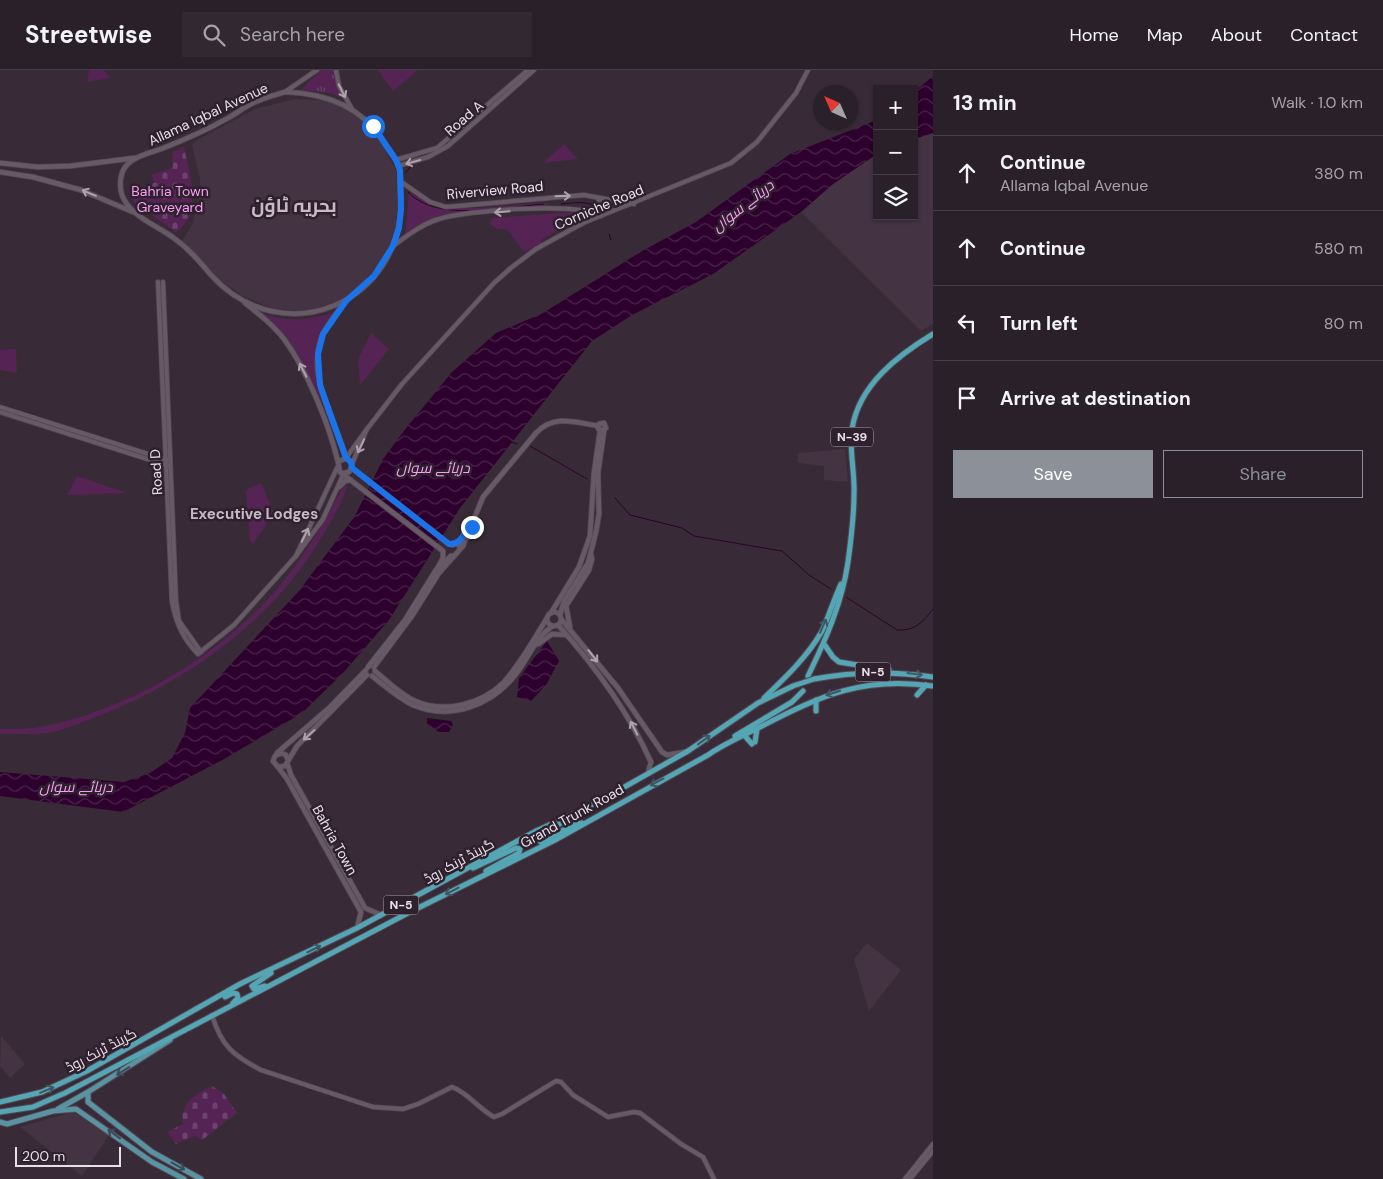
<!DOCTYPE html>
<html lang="en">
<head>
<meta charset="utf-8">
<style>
	body { margin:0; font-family:"DM Sans",Cairo,sans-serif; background:#322831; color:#f1f3f6 }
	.controls { position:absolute; right:15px; top:15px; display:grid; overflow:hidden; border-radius:0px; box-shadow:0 1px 4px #0004 }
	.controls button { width:45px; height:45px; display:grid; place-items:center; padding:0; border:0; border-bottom:1px solid #463e46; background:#2a2029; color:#f1f3f6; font:25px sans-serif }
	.compass { position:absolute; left:813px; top:15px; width:45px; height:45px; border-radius:50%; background:#2a2029; box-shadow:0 1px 4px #0004; rotate:315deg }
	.scale { position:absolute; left:15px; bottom:12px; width:106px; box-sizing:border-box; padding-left:5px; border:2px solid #e8dfe7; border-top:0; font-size:14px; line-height:18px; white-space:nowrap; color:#e8dfe7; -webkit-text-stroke:4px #2e212d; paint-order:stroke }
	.stop { position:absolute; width:15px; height:15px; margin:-11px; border:4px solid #1a73e8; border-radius:50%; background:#fff }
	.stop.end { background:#1a73e8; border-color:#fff; box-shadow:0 1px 5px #0008 }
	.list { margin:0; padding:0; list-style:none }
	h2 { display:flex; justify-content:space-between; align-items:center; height:65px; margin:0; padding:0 20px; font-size:21px }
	h2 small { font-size:16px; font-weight:400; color:#a5a3a8 }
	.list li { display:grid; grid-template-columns:32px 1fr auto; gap:15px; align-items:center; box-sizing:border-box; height:75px; padding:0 20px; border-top:1px solid #463e46 }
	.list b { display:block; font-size:19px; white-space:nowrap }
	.list p { margin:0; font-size:16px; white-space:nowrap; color:#a5a3a8 }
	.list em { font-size:16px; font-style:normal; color:#a5a3a8 }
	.actions { display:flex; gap:10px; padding:15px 20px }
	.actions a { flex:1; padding:11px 0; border:1px solid #8c9099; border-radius:0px; text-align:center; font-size:18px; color:#8c9099 }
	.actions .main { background:#8c9099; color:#fff }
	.icon { flex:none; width:28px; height:28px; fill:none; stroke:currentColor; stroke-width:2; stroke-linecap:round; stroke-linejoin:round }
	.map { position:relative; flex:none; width:933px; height:1109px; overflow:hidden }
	header { display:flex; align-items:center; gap:30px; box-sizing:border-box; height:70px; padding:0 25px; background:#2a2029; border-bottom:1px solid #463e46 }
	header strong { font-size:24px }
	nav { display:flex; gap:28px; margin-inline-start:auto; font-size:18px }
	.search { width:350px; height:45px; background:#322831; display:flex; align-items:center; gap:12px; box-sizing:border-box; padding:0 18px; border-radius:0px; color:#a5a3a8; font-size:19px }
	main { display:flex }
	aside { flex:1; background:#2a2029 }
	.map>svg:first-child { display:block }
	.built { fill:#443343 }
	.grass { fill:url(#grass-tufts) }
	.cemetery { fill:url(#cemetery-stones) }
	.park { fill:#552354 }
	.water { fill:url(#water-waves) }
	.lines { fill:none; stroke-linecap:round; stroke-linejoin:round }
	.stream { stroke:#2d002d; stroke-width:1 }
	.tertiary-casing { stroke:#534852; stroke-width:5.5 }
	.secondary-casing { stroke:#534852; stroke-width:6 }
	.primary-casing { stroke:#534852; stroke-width:7 }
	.trunk-casing { stroke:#534852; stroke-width:7 }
	.tertiary { stroke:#675966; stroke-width:4 }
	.secondary { stroke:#675966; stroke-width:4.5 }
	.primary { stroke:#5993a1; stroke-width:5 }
	.trunk { stroke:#54a6b4; stroke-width:5 }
	.trunk-bridge-casing { stroke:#534852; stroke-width:7; stroke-linecap:butt }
	.trunk-bridge { stroke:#54a6b4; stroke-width:5 }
	.oneway { stroke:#aea3ad }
	.oneway2 { stroke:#3d5663 }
	.oneway3 { stroke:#3d4956 }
	.route { stroke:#1a73e8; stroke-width:6 }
	.labels { text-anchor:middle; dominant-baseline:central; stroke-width:5; stroke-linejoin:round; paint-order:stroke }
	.shield { fill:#2e212d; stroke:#b0a6af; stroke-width:1 }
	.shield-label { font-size:12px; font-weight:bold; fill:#e8dfe7 }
	.street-label { font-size:14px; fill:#e8dfe7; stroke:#2e212d }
	.park-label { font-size:14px; fill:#fa9ef6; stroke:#2e212d }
	.water-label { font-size:15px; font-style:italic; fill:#fa9ef6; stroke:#2e212d }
	.neighbourhood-label { font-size:15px; font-weight:bold; fill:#c9b8c8; stroke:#2e212d }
	.district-label { font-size:19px; font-weight:bold; fill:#c9b8c8; stroke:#2e212d }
</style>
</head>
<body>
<header>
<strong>Streetwise</strong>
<div class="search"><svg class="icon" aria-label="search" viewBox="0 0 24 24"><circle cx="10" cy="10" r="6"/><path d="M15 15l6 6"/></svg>Search here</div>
<nav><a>Home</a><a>Map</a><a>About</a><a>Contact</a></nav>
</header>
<main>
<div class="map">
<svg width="933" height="1109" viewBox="0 0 933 1109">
	<defs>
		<pattern id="grass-tufts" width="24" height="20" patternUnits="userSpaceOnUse" patternTransform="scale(1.25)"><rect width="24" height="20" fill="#552354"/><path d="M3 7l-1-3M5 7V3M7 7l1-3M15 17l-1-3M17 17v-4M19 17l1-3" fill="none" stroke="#6d426d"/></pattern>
		<pattern id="cemetery-stones" width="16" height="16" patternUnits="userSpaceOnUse" patternTransform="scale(1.25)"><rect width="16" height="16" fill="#552354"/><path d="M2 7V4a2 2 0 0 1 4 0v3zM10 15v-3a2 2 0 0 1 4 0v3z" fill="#6d426d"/></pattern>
		<pattern id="water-waves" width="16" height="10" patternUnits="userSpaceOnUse" patternTransform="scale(1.25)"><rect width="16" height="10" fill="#2d002d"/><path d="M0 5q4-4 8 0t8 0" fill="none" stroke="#4b254b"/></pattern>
	</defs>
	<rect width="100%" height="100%" fill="#382b37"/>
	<g class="built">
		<path d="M295 29 329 31 346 39 367 55 383 76 396 100 399 114 400 137 395 163 392 174 382 190 369 208 346 228 307 241 273 239 241 225 220 210 182 171 193 153 200 121V109L192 75 197 70 255 39Z"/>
		<path d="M933 63V254L921 261 801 142 833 114 877 84V146H914V69Z"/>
		<path d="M845 379 848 412 824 410V396L798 393V383Z"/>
		<path d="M867 873 901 900 869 941 854 889Z"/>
		<path d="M1 966 25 994 10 1008 0 996Z"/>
		<path d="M73 1042 109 1065 82 1106 20 1057Z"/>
	</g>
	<path class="grass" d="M321 0H335L345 30 331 23 301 20Z"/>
	<g class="cemetery">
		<path d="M184 77C189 102 204 145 176 162L134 132 129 123 155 112 151 105 173 97 172 82Z"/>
		<path d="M212 1016 224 1024 237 1043 202 1070 195 1066 176 1074 167 1062 183 1054C179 1034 196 1024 212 1016Z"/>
	</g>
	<g class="park">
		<path d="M89 0H104L110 8 87 12Z"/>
		<path d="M378 0H418L393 21Z"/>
		<path d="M564 74 578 89 543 93Z"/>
		<path d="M409 122 434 138H476L547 133 546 136 433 149 405 166Z"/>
		<path d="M573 142 580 144C581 156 570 158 560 162L558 160 541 170 542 173 524 182 507 159H497L490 154 492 148Z"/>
		<path d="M335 242C314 279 311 294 323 336L320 337 287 270 262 243C286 253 311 250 335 242Z"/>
		<path d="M371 263 389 279 360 315 358 289Z"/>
		<path d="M16 279 17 303 0 300V280Z"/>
		<path d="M77 406 127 423 67 425Z"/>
		<path d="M261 413 274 443 253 474 250 471 246 420Z"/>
		<path d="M348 413C344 430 335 445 326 460 277 548 188 612 96 647 82 652 67 659 53 662 37 666 17 663 0 664V659C15 659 31 659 45 656 133 638 224 583 281 514 306 484 325 450 344 415Z"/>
	</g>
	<g class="water">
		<path d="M933 6V63L914 69V22Z"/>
		<path d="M877 50V84L833 114 801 142 713 204 632 245 592 271 460 438 389 550 343 603 302 643 224 689 123 742 0 726V702L124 712 150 703 172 688 185 663 190 638 299 521 355 446 383 389 407 357 452 302 496 263 543 243 642 181 696 152 790 84Z"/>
		<path d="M547 571 559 591 546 615 531 631 517 627 519 608Z"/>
		<path d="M427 648 451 651 453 654 449 662H439L427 654Z"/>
	</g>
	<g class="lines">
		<g class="stream">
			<path d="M440 78 449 72"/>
			<path d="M420 86 436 80"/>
			<path d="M405 103 413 94"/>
			<path d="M408 122C436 153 505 137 544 134"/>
			<path d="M561 134C574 133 591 129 601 141"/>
			<path d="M609 164 611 170"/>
			<path d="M511 372 517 374"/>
			<path d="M530 376 587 409"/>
			<path d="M615 428 630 445 682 458 694 466 782 481 809 505 831 519"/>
			<path d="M846 527 897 560C915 561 923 552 933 539"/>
		</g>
		<defs>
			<g id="tertiary">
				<path d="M336 0 339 16 352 39"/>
				<path d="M285 22 317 0"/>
				<path d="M396 90 437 78 528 0"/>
				<path d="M398 96 428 87 448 76 534 0"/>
				<path d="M400 111 430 132 446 137 584 125 634 134"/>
				<path d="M598 129 609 142"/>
				<path d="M582 140 585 151 583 153"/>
				<path d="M393 176C408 165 422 154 439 149 466 140 579 132 601 146"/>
				<path d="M158 212 172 532C176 553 183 569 198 584L234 555 296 486"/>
				<path d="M163 212 176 531 179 551 201 582"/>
				<path d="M0 337 167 390"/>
				<path d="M0 342 169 396"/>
				<path d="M367 359 402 314 494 213 512 197 536 179 583 153 731 93 757 72 796 23 808 0"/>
				<path d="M346 388 367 359 352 394"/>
				<path d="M337 398 296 486 323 449 344 403"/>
				<path d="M212 945C221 976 234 986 261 1000L373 1037 403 1039 418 1034 452 1017C467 1022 479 1039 494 1047L502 1044 556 1011 561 1012 573 1025 608 1047 634 1042 640 1043 681 1074 703 1087 714 1109"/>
				<path d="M905 1109 933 1074"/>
				<path d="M910 1109 933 1081"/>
			</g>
			<g id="secondary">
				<path d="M285 22C324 23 359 35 382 69 386 76 393 84 397 92 402 102 400 115 401 126 405 232 284 285 211 205 200 192 189 179 175 169 159 156 130 147 122 125 119 116 120 103 126 96 134 86 150 83 161 79 184 70 207 60 228 48 237 43 246 36 255 32 264 28 275 25 285 22Z"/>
				<path d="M0 93 38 97 70 96 135 88"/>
				<path d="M0 102 33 107 81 120 133 142"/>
				<path d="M345 232C338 242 328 253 323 264 305 306 335 349 346 388"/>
				<path d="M245 233C259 244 273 255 284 269 307 300 329 354 338 392"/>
				<path d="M352 398 449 474 453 475 462 469"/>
				<path d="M344 403 349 402 352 396 351 392 346 388 338 392 340 402 443 481V488L438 497"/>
				<path d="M339 417 345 411 351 410"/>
				<path d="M459 476 467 457 472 451"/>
				<circle cx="554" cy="549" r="7"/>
				<path d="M551 543 579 497 590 466 594 403 600 361 598 358 599 354 604 353 606 358 600 361"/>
				<path d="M560 545 564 531 588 493 596 462 599 444 598 403 604 361"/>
				<path d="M561 549 618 618 662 682 667 685 685 682"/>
				<path d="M558 555C595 596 628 641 651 692L648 703"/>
				<path d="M570 557 566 536 589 500 592 489 591 485"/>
				<path d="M538 574 552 564 567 565"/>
				<path d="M368 597 405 550 436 500 451 486"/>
				<path d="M374 597 412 546 439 503 463 476 483 427 536 363C554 344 575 352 598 356"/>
				<path d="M375 601C388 612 400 624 415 631 445 644 482 634 504 612 521 593 534 569 547 548"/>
				<path d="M372 606C385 616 398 628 413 635 451 651 492 635 516 604 528 589 536 566 553 556"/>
				<path d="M277 683 329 638 366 600"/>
				<path d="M288 690 286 685 281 683 275 686 273 691 278 697 285 696 297 676 367 605"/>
				<path d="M287 693 291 705 365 838 381 845"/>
				<path d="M278 697 287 709 361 842 357 858"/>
			</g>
			<g id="primary">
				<path d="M170 970 88 1022V1032L152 1082 201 1109"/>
				<path d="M58 1039 88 1022"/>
				<path d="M0 1052 7 1054 53 1041 76 1039 152 1092 184 1109"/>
			</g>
			<g id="trunk">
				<path d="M824 574 833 587 839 592 889 600"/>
				<path d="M808 606C826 569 842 533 848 492 851 470 854 446 854 424 855 402 849 381 852 359 859 315 897 286 933 264"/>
				<path d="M814 609C855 601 892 601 933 607"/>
				<path d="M917 625 926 615"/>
				<path d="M764 628C785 608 808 586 822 561 829 546 834 529 841 514"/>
				<path d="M816 630V641"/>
				<path d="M744 665 752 674"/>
				<path d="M735 666 792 632 803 621"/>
				<path d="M755 672 757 659"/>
				<path d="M567 750 538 765V770L541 772 573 755 582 753"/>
				<path d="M473 798 516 778 520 779 519 783 486 801"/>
				<path d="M265 916 254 919 252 916 271 903"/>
				<path d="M225 927 233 923 237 924 238 928 233 933"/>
				<path d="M0 1032 42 1022 87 1001 240 914 357 858 536 761 580 741 628 715 688 681 758 633 793 616"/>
				<path d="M0 1042 33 1037 65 1023 410 842 555 770 708 685C725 673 743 666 762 656 822 625 864 606 933 616"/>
			</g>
		</defs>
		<use href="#tertiary" class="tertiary-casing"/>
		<use href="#secondary" class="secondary-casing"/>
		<use href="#primary" class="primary-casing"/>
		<use href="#trunk" class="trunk-casing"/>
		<use href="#tertiary" class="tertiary"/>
		<use href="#secondary" class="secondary"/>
		<use href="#primary" class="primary"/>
		<use href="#trunk" class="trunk"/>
		<defs>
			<path id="trunk-bridge" d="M793 616 814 609"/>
		</defs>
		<use href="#trunk-bridge" class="trunk-bridge-casing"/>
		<use href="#trunk-bridge" class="trunk-bridge"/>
	</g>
	<defs><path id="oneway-shaft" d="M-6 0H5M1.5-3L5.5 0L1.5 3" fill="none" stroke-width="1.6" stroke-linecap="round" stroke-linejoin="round" transform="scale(1.25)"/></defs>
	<g class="oneway">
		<use href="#oneway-shaft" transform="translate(342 21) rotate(64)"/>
		<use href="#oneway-shaft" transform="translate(413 92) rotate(165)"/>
		<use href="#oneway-shaft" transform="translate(89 123) rotate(-157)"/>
		<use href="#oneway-shaft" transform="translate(563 126) rotate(-2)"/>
		<use href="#oneway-shaft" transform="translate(502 142) rotate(175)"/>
		<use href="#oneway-shaft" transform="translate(303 300) rotate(-117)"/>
		<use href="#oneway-shaft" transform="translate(361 376) rotate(115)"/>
		<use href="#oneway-shaft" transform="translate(305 465) rotate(-64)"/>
		<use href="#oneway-shaft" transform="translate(593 586) rotate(52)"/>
		<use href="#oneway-shaft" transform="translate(634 658) rotate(-117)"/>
		<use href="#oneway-shaft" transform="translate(309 665) rotate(138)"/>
	</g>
	<g class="oneway2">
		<use href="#oneway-shaft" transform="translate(823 556) rotate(-66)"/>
		<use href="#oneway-shaft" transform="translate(915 604) rotate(8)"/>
		<use href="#oneway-shaft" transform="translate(833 623) rotate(162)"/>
		<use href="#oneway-shaft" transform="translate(704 670) rotate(-36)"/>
		<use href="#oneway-shaft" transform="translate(657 712) rotate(152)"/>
		<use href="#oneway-shaft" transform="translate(452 821) rotate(153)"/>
		<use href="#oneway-shaft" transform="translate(314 879) rotate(-26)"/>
		<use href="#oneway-shaft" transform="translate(47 1020) rotate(-23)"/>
	</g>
	<g class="oneway3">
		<use href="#oneway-shaft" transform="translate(123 1001) rotate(148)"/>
		<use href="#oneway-shaft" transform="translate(114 1064) rotate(-144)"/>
		<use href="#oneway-shaft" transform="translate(178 1096) rotate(29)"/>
	</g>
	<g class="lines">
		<path class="route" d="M373 56 396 90 400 100 401 139 399 158 393 176 374 206 346 231 323 264 318 284 320 315 346 388 351 392 352 398 449 474C463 475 464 460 472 452V457"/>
	</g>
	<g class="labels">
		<g class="shield">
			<rect x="831" y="357.5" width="42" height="19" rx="4"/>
			<rect x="855.5" y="592.5" width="35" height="19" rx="4"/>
			<rect x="383.5" y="825.5" width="35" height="19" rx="4"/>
		</g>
		<g class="shield-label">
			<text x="852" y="367">N-39</text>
			<text x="873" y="602">N-5</text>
			<text x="401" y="835">N-5</text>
		</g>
		<g class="street-label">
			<text transform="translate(208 44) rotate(-25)">Allama Iqbal Avenue</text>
			<text transform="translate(464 48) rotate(-41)">Road A</text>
			<text transform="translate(495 120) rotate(-5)">Riverview Road</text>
			<text transform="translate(599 137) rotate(-23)">Corniche Road</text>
			<text transform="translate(156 402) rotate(-93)">Road D</text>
			<text transform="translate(572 746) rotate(-29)">Grand Trunk Road</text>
			<text transform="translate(335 770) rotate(61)">Bahria Town</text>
			<text transform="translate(459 791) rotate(-29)">گرینڈ ٹرنک روڈ</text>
			<text transform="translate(101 980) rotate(-28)">گرینڈ ٹرنک روڈ</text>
		</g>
		<g class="park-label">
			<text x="170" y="121">Bahria Town<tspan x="170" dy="16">Graveyard</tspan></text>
		</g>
		<g class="water-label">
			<text transform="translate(743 136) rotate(-38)">دریائے سواں</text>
			<text x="433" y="398">دریائے سواں</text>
			<text x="76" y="717">دریائے سواں</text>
		</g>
		<g class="neighbourhood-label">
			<text x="254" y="444">Executive Lodges</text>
		</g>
		<g class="district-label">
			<text x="294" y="135">بحریہ ٹاؤن</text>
		</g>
	</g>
</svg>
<div class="controls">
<button>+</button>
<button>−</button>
<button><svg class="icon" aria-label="layers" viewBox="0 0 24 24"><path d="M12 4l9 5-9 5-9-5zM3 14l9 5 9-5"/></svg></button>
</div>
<svg class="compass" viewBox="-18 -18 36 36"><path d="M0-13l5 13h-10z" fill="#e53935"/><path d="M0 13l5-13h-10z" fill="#a5a3a8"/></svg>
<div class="scale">200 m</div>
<div class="stop" style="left:373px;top:56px"></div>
<div class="stop end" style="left:472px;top:457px"></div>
</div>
<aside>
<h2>13 min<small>Walk · 1.0 km</small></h2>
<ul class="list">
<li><svg class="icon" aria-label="ahead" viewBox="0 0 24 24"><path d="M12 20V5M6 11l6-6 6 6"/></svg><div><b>Continue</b><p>Allama Iqbal Avenue</p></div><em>380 m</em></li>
<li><svg class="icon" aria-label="ahead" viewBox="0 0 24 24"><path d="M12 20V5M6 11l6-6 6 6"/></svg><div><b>Continue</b></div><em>580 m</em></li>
<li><svg class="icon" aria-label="left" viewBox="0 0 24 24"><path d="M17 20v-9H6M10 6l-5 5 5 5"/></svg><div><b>Turn left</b></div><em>80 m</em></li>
<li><svg class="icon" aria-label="arrive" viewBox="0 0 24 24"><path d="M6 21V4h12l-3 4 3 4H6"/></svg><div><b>Arrive at destination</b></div></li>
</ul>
<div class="actions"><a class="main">Save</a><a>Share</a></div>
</aside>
</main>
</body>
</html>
